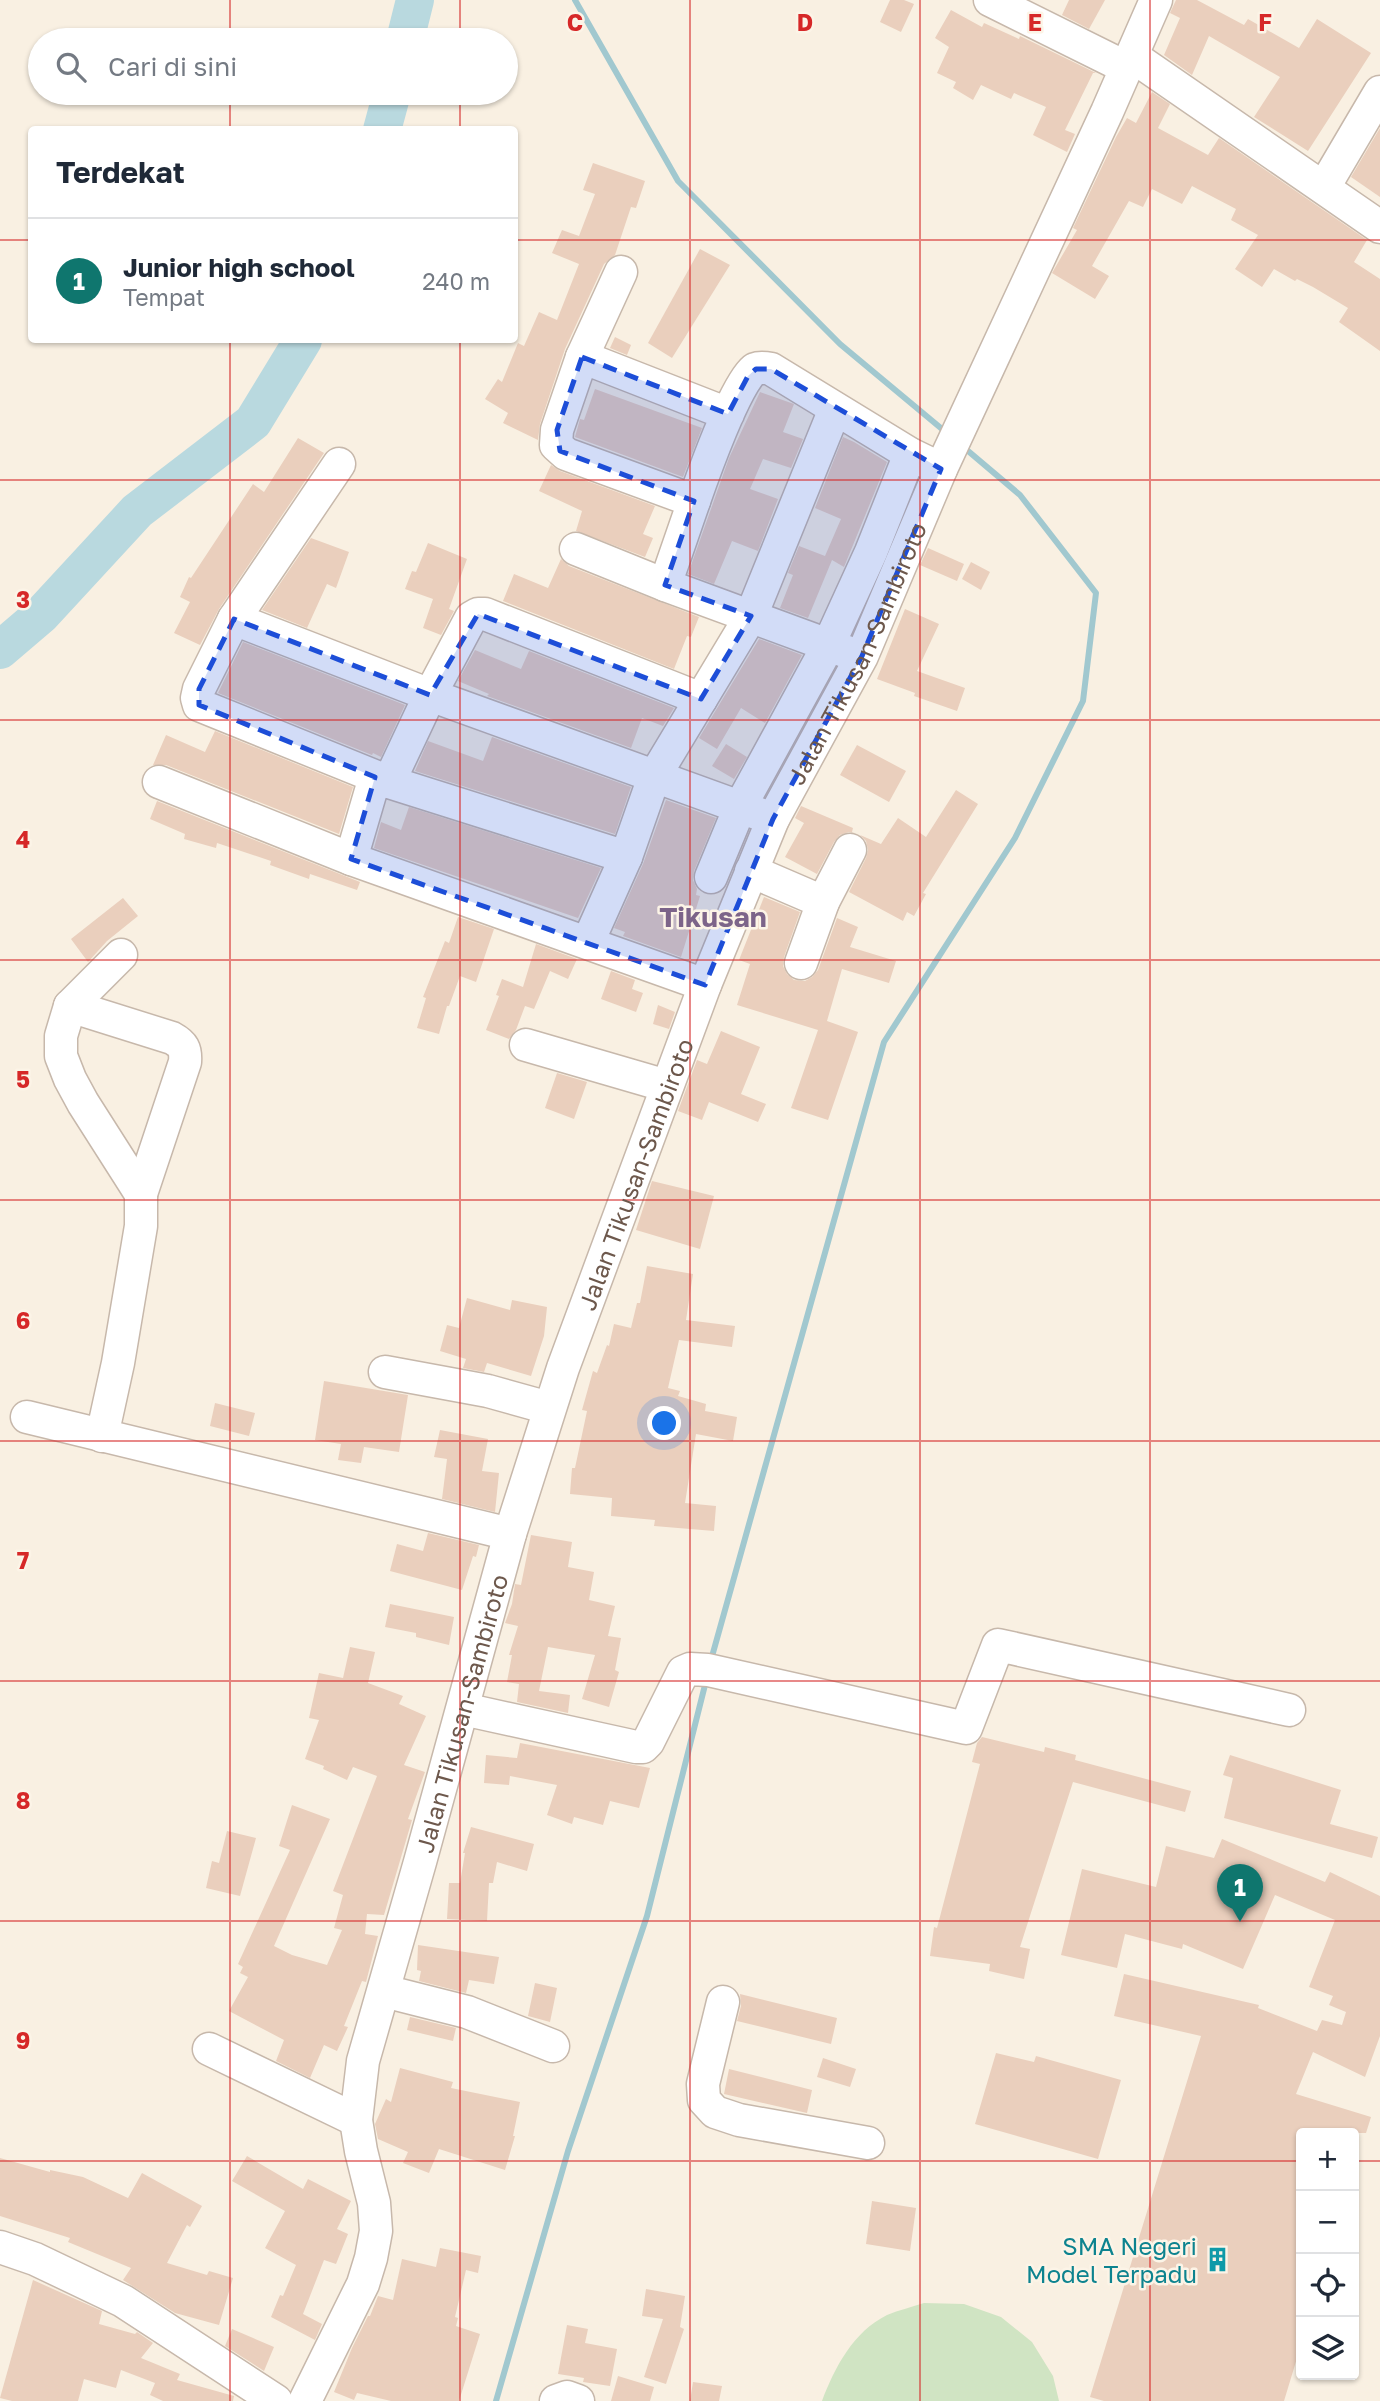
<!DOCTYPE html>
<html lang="id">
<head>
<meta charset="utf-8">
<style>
	body { margin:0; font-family:"Golos Text",sans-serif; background:#f6f6f7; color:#1f2937 }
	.controls { position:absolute; right:21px; bottom:21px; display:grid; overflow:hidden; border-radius:7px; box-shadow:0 2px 5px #0004 }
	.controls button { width:63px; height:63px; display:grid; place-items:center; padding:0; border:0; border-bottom:2px solid #e0e1e3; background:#fff; color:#1f2937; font:35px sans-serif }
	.you { position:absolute; left:665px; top:1424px; width:24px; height:24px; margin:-18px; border:5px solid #fff; border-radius:50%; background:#1a73e8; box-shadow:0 0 0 10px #1a73e833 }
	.badge { display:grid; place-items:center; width:46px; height:46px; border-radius:50%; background:#0f766e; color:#fff; font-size:23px; font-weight:700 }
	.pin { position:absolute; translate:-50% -58px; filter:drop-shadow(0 2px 4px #0008) }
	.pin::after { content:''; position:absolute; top:37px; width:24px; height:21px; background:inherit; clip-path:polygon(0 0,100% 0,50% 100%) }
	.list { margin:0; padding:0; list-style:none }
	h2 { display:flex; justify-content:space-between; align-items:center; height:91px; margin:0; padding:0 28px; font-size:30px }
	h2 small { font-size:23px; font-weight:400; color:#747a83 }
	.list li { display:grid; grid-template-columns:46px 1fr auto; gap:21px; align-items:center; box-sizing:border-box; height:126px; padding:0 28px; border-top:2px solid #e0e1e3 }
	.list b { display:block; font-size:26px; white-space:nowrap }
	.list p { margin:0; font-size:23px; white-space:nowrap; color:#747a83 }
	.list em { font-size:23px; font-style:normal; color:#747a83 }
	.icon { flex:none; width:38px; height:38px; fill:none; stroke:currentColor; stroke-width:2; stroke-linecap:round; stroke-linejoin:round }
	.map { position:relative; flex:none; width:1380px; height:2401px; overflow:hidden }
	.search { position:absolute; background:#fff; box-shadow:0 2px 5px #0004; left:28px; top:28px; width:490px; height:77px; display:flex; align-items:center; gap:18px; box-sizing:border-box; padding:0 24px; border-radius:38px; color:#747a83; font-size:26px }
	.panel { position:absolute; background:#fff; box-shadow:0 2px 5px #0004; left:28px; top:126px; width:490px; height:217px; border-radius:7px }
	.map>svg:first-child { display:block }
	.green { fill:#d0e4c3 }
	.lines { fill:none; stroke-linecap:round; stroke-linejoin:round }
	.stream { stroke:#a1c8cf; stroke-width:6 }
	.river { stroke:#b9d9df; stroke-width:38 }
	.building { fill:#eacfbd }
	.minor-casing { stroke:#c7b8ab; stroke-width:35 }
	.minor { stroke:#fff; stroke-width:32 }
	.marked { fill:#1d4ed8; fill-opacity:0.2; stroke:#1d4ed8; stroke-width:5; stroke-dasharray:14 9; stroke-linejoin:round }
	.grid { fill:none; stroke:#d62828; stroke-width:2; stroke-opacity:0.55 }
	.labels { text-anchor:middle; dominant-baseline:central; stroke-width:5; stroke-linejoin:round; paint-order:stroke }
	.street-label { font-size:24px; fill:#6d584c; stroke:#fcf4e7 }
	.culture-label { font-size:24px; fill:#0d838f; stroke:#fcf4e7; text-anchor:end }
	.quarter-label { font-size:28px; font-weight:bold; fill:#7c6489; stroke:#fcf4e7 }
	.grid-label { font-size:23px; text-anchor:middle; font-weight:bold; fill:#d62828; stroke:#fcf4e7; stroke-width:5; stroke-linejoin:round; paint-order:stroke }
</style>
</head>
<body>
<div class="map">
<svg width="1380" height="2401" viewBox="0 0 1380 2401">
	<rect width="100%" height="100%" fill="#f9f0e2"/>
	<path class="green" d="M924 2303 964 2304 1001 2317 1032 2342 1053 2376 1059 2401H822C835 2367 853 2332 887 2315 899 2310 912 2307 924 2303Z"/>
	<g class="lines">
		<g class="stream">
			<path d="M575 0 678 181 840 344 948 434"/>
			<path d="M711 1660 884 1042 1015 838 1083 701 1096 593 1020 495 961 445"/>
			<path d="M496 2401 568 2151 647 1916 707 1677"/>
		</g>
		<g class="river">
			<path d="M405 40 415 0"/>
			<path d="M382 130 392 93"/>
			<path d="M0 650 41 615 137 511 253 422 303 340"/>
		</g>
	</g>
	<g class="building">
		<path d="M890 0H904L914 4 901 32 880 22Z"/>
		<path d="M1069 0H1105L1089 29 1062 15Z"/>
		<path d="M1176 0H1197L1244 25 1248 19 1299 48 1317 19 1371 53 1308 151 1254 117 1280 77 1209 36 1192 75 1164 55 1180 18 1170 13Z"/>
		<path d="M951 10 982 27 984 23 1019 39 1020 36 1096 73H1093L1065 130 1075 134 1067 152 1033 135 1046 107 1014 93 1011 99 981 85 973 100 953 88 956 82 937 73 949 47 935 38Z"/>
		<path d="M1152 92 1170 104 1158 128 1208 155 1219 138 1367 240 1354 262 1380 279V351L1339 322 1348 308 1313 287 1297 279 1295 281 1274 269 1262 287 1235 269 1258 235 1231 220 1236 209 1192 186 1182 204 1152 189 1143 207 1129 201 1092 266 1109 276 1095 299 1052 273 1077 230 1073 228 1116 137 1127 118 1136 123Z"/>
		<path d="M1380 128V197L1351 177Z"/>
		<path d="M593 163 645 181 636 208 631 207 615 255 604 264 565 349 540 424 538 440 503 423 508 413 485 399 498 379 502 382 518 343 524 346 539 312 557 320 579 264 552 253 562 230 579 236 595 194 583 190Z"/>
		<path d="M700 249 730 265 672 358 648 343Z"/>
		<path d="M615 337 631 345 627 355 610 348Z"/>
		<path d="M595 389 702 428 683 477 575 437 580 419 584 420Z"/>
		<path d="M760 392 794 404 783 432 803 439 791 468 763 459 750 489 778 499 758 551 732 541 714 584 688 574 729 458Z"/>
		<path d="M843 437 854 442 887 462 844 567 832 560 808 618 780 608 793 575 788 573 799 546 825 556 841 519 815 508Z"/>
		<path d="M298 438 324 453 219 609 200 645 174 633 190 602 180 597 189 577 191 578 253 484 264 492Z"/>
		<path d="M551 465 560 471 655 506 643 534 653 538 645 557 576 531 582 511 539 491Z"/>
		<path d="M311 538 349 552 336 588 327 584 307 628 262 610Z"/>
		<path d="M428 543 467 559 449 609 454 611 441 635 423 628 433 599 405 589 412 571 416 572Z"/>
		<path d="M928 548 964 564 957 581 920 565Z"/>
		<path d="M561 559 569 566 699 617 691 637 687 636 674 669 503 601 514 574 548 588Z"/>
		<path d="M971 562 990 572 981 590 962 579Z"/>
		<path d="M905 609 939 624 917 671 965 688 957 711 914 696 915 693 877 679Z"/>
		<path d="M759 639 802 655 765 723 741 708 717 749 699 738Z"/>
		<path d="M243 642 405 705 381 757 373 753 372 755 218 693Z"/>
		<path d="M475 650 521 669 529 651 674 708 663 726 642 718 631 748 487 696 489 694 458 681Z"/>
		<path d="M215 731 353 787 339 834 166 765H153L166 735 205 752Z"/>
		<path d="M492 737 631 787 615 834 415 771 428 741 483 761Z"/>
		<path d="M726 744 747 757 734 779 712 766Z"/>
		<path d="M857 745 906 771 889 802 840 775Z"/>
		<path d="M956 790 978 804 923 893 926 894 914 916 907 912 903 921 849 892 866 858 868 850 866 841 860 835 881 844 898 818 926 837Z"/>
		<path d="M666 800 716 818 694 871 693 880 697 889 696 895 700 896 681 957 623 936 625 932 614 928 643 864Z"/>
		<path d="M157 801 360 882 357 890 310 874 309 879 270 865 271 861 217 843 216 848 184 839 185 834 150 819Z"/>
		<path d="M801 806 853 828 852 832 855 833 849 832 840 835 834 842 817 874 785 857 804 823 795 818Z"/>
		<path d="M409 807 601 868 578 918 374 848 381 822 401 830Z"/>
		<path d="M764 897 800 912 784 957 783 966 787 974 794 980 805 981 812 977 818 970 837 918 858 927 850 947 896 961 889 983 842 969 827 1021 858 1032 828 1120 791 1108 818 1030 737 1005 750 964 739 960Z"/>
		<path d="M123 898 138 916 107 941 88 962 71 939Z"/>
		<path d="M458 917 494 929 476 982 460 976 449 1006H447L439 1034 417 1028 426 998 423 997 445 941 449 943Z"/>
		<path d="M536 944 577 959 568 979 550 971 534 1009 525 1006 516 1030 509 1039 486 1030 499 996 496 995 502 979 523 987Z"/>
		<path d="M611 971 635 980 632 989 643 993 636 1012 601 999Z"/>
		<path d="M658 1005 675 1012 669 1029 653 1024Z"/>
		<path d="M721 1031 760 1047 741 1094 766 1104 758 1122 709 1102 702 1120 678 1111 697 1060 707 1064Z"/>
		<path d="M557 1073 587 1082 574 1119 545 1108Z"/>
		<path d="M652 1181 714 1196 700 1249 636 1230Z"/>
		<path d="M647 1266 693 1274 686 1320 735 1326 732 1347 679 1340 668 1388 680 1391 678 1396 706 1404 705 1411 737 1417 733 1441 696 1434 685 1503 716 1506 714 1531 654 1526 655 1520 611 1516 612 1498 570 1494 572 1468H575L587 1411 582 1410 593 1371 597 1373 607 1345 609 1346 614 1324 631 1328 637 1303H640Z"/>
		<path d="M467 1298 510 1310 512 1300 547 1307 544 1336 531 1376 487 1363 484 1372 463 1368 466 1359 440 1351 447 1325 459 1328Z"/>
		<path d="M324 1381 408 1395 399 1452 364 1447 361 1463 338 1460 341 1444 315 1440Z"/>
		<path d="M215 1403 255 1413 249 1436 210 1426Z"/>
		<path d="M440 1430 488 1439 482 1471 499 1473 495 1512 442 1499 447 1459 434 1457Z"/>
		<path d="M428 1533 479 1545 476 1557 473 1556 462 1590 390 1571 397 1544 423 1551Z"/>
		<path d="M531 1535 572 1542 568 1567 594 1572 589 1600 615 1606 608 1636 621 1638 615 1670 619 1672 609 1707 582 1699 595 1655 548 1647 539 1691 570 1695 568 1713 517 1702 519 1684 507 1682 512 1655H509L518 1626 505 1623 512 1604 515 1584 521 1585Z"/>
		<path d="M390 1604 454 1617 449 1645 416 1637V1633L385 1627Z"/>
		<path d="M350 1647 375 1652 368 1683 403 1696 399 1704 426 1716 404 1765 425 1772 408 1819 412 1820 384 1915 367 1914 365 1934 378 1936 366 1982 362 1981 344 2026 348 2027 337 2051 324 2045 310 2078 276 2061 284 2040 229 2011 248 1977 240 1973 243 1967 238 1964 290 1850 279 1846 292 1805 330 1819 274 1946 292 1955 327 1965 342 1930 334 1928 343 1895 333 1891 377 1776 353 1767 347 1780 323 1769 324 1766 305 1759 319 1720 309 1718 319 1673 343 1678Z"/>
		<path d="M982 1737 1044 1752 1045 1747 1076 1755 1075 1760 1191 1791 1185 1812 1073 1782 1020 1947 1030 1949 1024 1979 989 1971 990 1964 930 1956 934 1927 937 1928 980 1764 972 1762 977 1743Z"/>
		<path d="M520 1743 650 1768 639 1808 610 1801 603 1825 574 1817 572 1824 547 1815 557 1785 510 1776 509 1785 484 1783 486 1755 517 1758Z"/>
		<path d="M1230 1755 1341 1790 1330 1824 1378 1837 1372 1858 1224 1818 1233 1778 1223 1775Z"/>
		<path d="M471 1827 534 1844 527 1871 497 1862 493 1883H489L487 1921 447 1919 449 1883H460L465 1853H463Z"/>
		<path d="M227 1831 256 1838 240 1896 206 1888 212 1861 219 1863Z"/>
		<path d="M1222 1839 1325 1882 1330 1872 1380 1896V2036L1365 2077 1313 2052 1296 2094 1371 2117 1366 2133H1301V2345L1284 2401H1104L1090 2397 1201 2036 1114 2016 1124 1974 1259 2005 1258 2008 1317 2031 1322 2020 1342 2025 1346 2012 1329 2005 1333 1996 1309 1987 1335 1920 1275 1895 1243 1969 1183 1944 1182 1949 1125 1934 1117 1968 1061 1955 1082 1869 1156 1887 1166 1846 1214 1858Z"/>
		<path d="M418 1945 499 1957 494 1984 469 1980 466 1993 419 1981 421 1971 417 1970Z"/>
		<path d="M535 1983 557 1988 550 2022 528 2016Z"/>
		<path d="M740 1994 837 2018 831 2044 737 2021 741 2006Z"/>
		<path d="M410 2017 456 2028 453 2041 407 2030Z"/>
		<path d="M996 2053 1034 2062 1036 2056 1121 2080 1098 2159 975 2124Z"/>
		<path d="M823 2058 856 2069 850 2087 817 2077Z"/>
		<path d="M400 2068 453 2082 451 2088 520 2102 513 2136H515L505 2170 439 2149 429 2173 403 2163 408 2152 378 2139 375 2124 386 2099 391 2102Z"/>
		<path d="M729 2069 812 2090 807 2113 724 2094Z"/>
		<path d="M247 2156 303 2189 308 2179 351 2201 337 2229 348 2234 336 2264 324 2260 303 2314 322 2324 315 2340 271 2317 280 2295 283 2296 296 2265 265 2248 285 2211 232 2181Z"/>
		<path d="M0 2158 50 2172V2170L83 2177 128 2198 142 2173 202 2206 190 2227 187 2225 167 2263 207 2275 209 2271 233 2278 219 2325 175 2313 123 2280 131 2268 68 2242 70 2238 0 2216Z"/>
		<path d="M872 2201 916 2208 910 2251 866 2244Z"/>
		<path d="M440 2248 481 2256 478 2273 466 2270 455 2317 458 2318 456 2326 480 2334 459 2401H391L357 2393 354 2400 334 2392 352 2348 368 2316H370L378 2296 393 2300 402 2259 436 2267Z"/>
		<path d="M33 2280 102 2311 99 2324 135 2334 137 2332 153 2343 141 2358 180 2374 177 2380 234 2396 233 2401H163L150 2395 155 2383 121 2370 116 2388 84 2379 78 2401H12L0 2398Z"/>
		<path d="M646 2289 685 2296 680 2327 684 2329 666 2384 644 2377 663 2319 642 2316Z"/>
		<path d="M567 2325 588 2329 585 2343 617 2349 610 2386 583 2382 584 2378 558 2374Z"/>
		<path d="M232 2329 274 2347 264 2371 225 2346Z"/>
		<path d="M618 2376 654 2387 650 2401H611Z"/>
		<path d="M693 2382 722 2386 719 2401H690Z"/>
	</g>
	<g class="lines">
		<defs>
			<g id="minor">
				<path d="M990 0 1127 68"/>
				<path d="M1132 56 1380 227"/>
				<path d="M1324 187 1380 92"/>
				<path d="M582 357 621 272"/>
				<path d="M728 414 582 357 557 430 556 445 566 454 694 501C702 478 737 379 755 369 760 367 766 368 771 369L910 454 941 469"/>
				<path d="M339 464 234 619 199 689 197 698 199 705 389 782 626 857"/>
				<path d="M694 501 665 585 847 652"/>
				<path d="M576 549 665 585"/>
				<path d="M234 619 430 695 389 782"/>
				<path d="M701 699 485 614H478L471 618 430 695 773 819"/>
				<path d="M375 777 351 859 705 985"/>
				<path d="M159 782 351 859"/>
				<path d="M751 871 823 902"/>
				<path d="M711 877 740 807 828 646 871 552 910 454"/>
				<path d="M588 942 626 857 654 777 751 616 835 409"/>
				<path d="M801 963 823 902 850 850"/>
				<path d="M70 1006 172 1038C183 1044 186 1049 185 1062L141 1194"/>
				<path d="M526 1045 667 1086"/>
				<path d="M385 1372 488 1391 549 1408"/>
				<path d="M27 1417 510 1534"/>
				<path d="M102 1436 118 1363 141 1226V1194L83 1103 70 1079 61 1056V1036L70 1006 121 955"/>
				<path d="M463 1709 636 1747H643L648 1742 683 1672 690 1669 708 1670 966 1728 998 1645 1289 1710"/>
				<path d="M384 1991 467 2012 553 2046"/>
				<path d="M723 2002 703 2084 704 2100 715 2112 739 2120 868 2143"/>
				<path d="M209 2049 356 2120"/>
				<path d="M0 2247 35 2259 123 2301 276 2401"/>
				<path id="s1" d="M305 2401 363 2284 371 2258 376 2231 374 2203 361 2151 356 2120 363 2061 420 1862 510 1534 563 1368 705 985 773 819 862 656 941 469 1107 112 1156 0"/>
				<path d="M556 2401 567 2397 578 2401"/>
			</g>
		</defs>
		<use href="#minor" class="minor-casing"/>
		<use href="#minor" class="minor"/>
	</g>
	<path class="marked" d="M582 357 728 414 748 376 756 369H771L941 469 862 656 773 819 705 985 351 859 375 777 199 705V689L234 619 430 695 478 614 701 699 751 616 665 585 694 501 560 451 557 430Z"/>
	<path class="grid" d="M230 0V40M460 0V40M690 0V2401M920 0V2401M1150 0V2401M230 93V130M460 93V130M0 240H32M514 240H1380M230 340V2401M460 340V2401M0 480H1380M0 720H1380M0 960H1380M0 1200H1380M0 1441H1380M0 1681H1380M0 1921H1380M0 2161H1301M1354 2161H1380"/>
	<defs>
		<symbol id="building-bare" viewBox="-9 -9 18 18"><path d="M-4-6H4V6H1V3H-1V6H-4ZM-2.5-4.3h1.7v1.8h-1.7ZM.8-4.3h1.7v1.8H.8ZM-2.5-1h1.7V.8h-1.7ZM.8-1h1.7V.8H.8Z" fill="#0f9aa8" stroke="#fcf4e7" stroke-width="2.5" paint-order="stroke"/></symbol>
	</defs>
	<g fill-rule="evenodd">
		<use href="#building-bare" x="1200" y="2242" width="35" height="35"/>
	</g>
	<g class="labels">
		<g class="street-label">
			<text stroke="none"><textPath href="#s1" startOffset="1853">Jalan Tikusan-Sambiroto</textPath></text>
			<text stroke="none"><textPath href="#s1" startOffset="1286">Jalan Tikusan-Sambiroto</textPath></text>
			<text stroke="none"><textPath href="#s1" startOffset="719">Jalan Tikusan-Sambiroto</textPath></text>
		</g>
		<g class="culture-label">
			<text x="1197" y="2245">SMA Negeri<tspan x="1197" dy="28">Model Terpadu</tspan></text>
		</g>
		<g class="quarter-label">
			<text x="713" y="916">Tikusan</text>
		</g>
	</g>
	<g class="grid-label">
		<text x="575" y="31">C</text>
		<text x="805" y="31">D</text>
		<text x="1035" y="31">E</text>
		<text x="1265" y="31">F</text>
		<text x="23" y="608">3</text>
		<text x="23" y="848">4</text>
		<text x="23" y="1088">5</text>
		<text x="23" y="1329">6</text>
		<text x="23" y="1569">7</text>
		<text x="23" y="1809">8</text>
		<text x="23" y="2049">9</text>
	</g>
</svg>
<div class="controls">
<button>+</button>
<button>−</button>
<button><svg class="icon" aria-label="locate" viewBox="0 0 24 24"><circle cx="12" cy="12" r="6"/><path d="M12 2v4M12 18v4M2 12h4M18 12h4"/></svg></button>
<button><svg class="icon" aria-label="layers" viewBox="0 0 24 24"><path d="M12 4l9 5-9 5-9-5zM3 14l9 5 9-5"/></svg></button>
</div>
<div class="you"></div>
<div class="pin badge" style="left:1240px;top:1922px">1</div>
<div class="search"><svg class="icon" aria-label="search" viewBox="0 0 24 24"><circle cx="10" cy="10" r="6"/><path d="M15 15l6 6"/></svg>Cari di sini</div>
<section class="panel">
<h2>Terdekat<small></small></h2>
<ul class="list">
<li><span class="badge">1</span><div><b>Junior high school</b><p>Tempat</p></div><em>240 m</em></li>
</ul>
</section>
</div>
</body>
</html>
